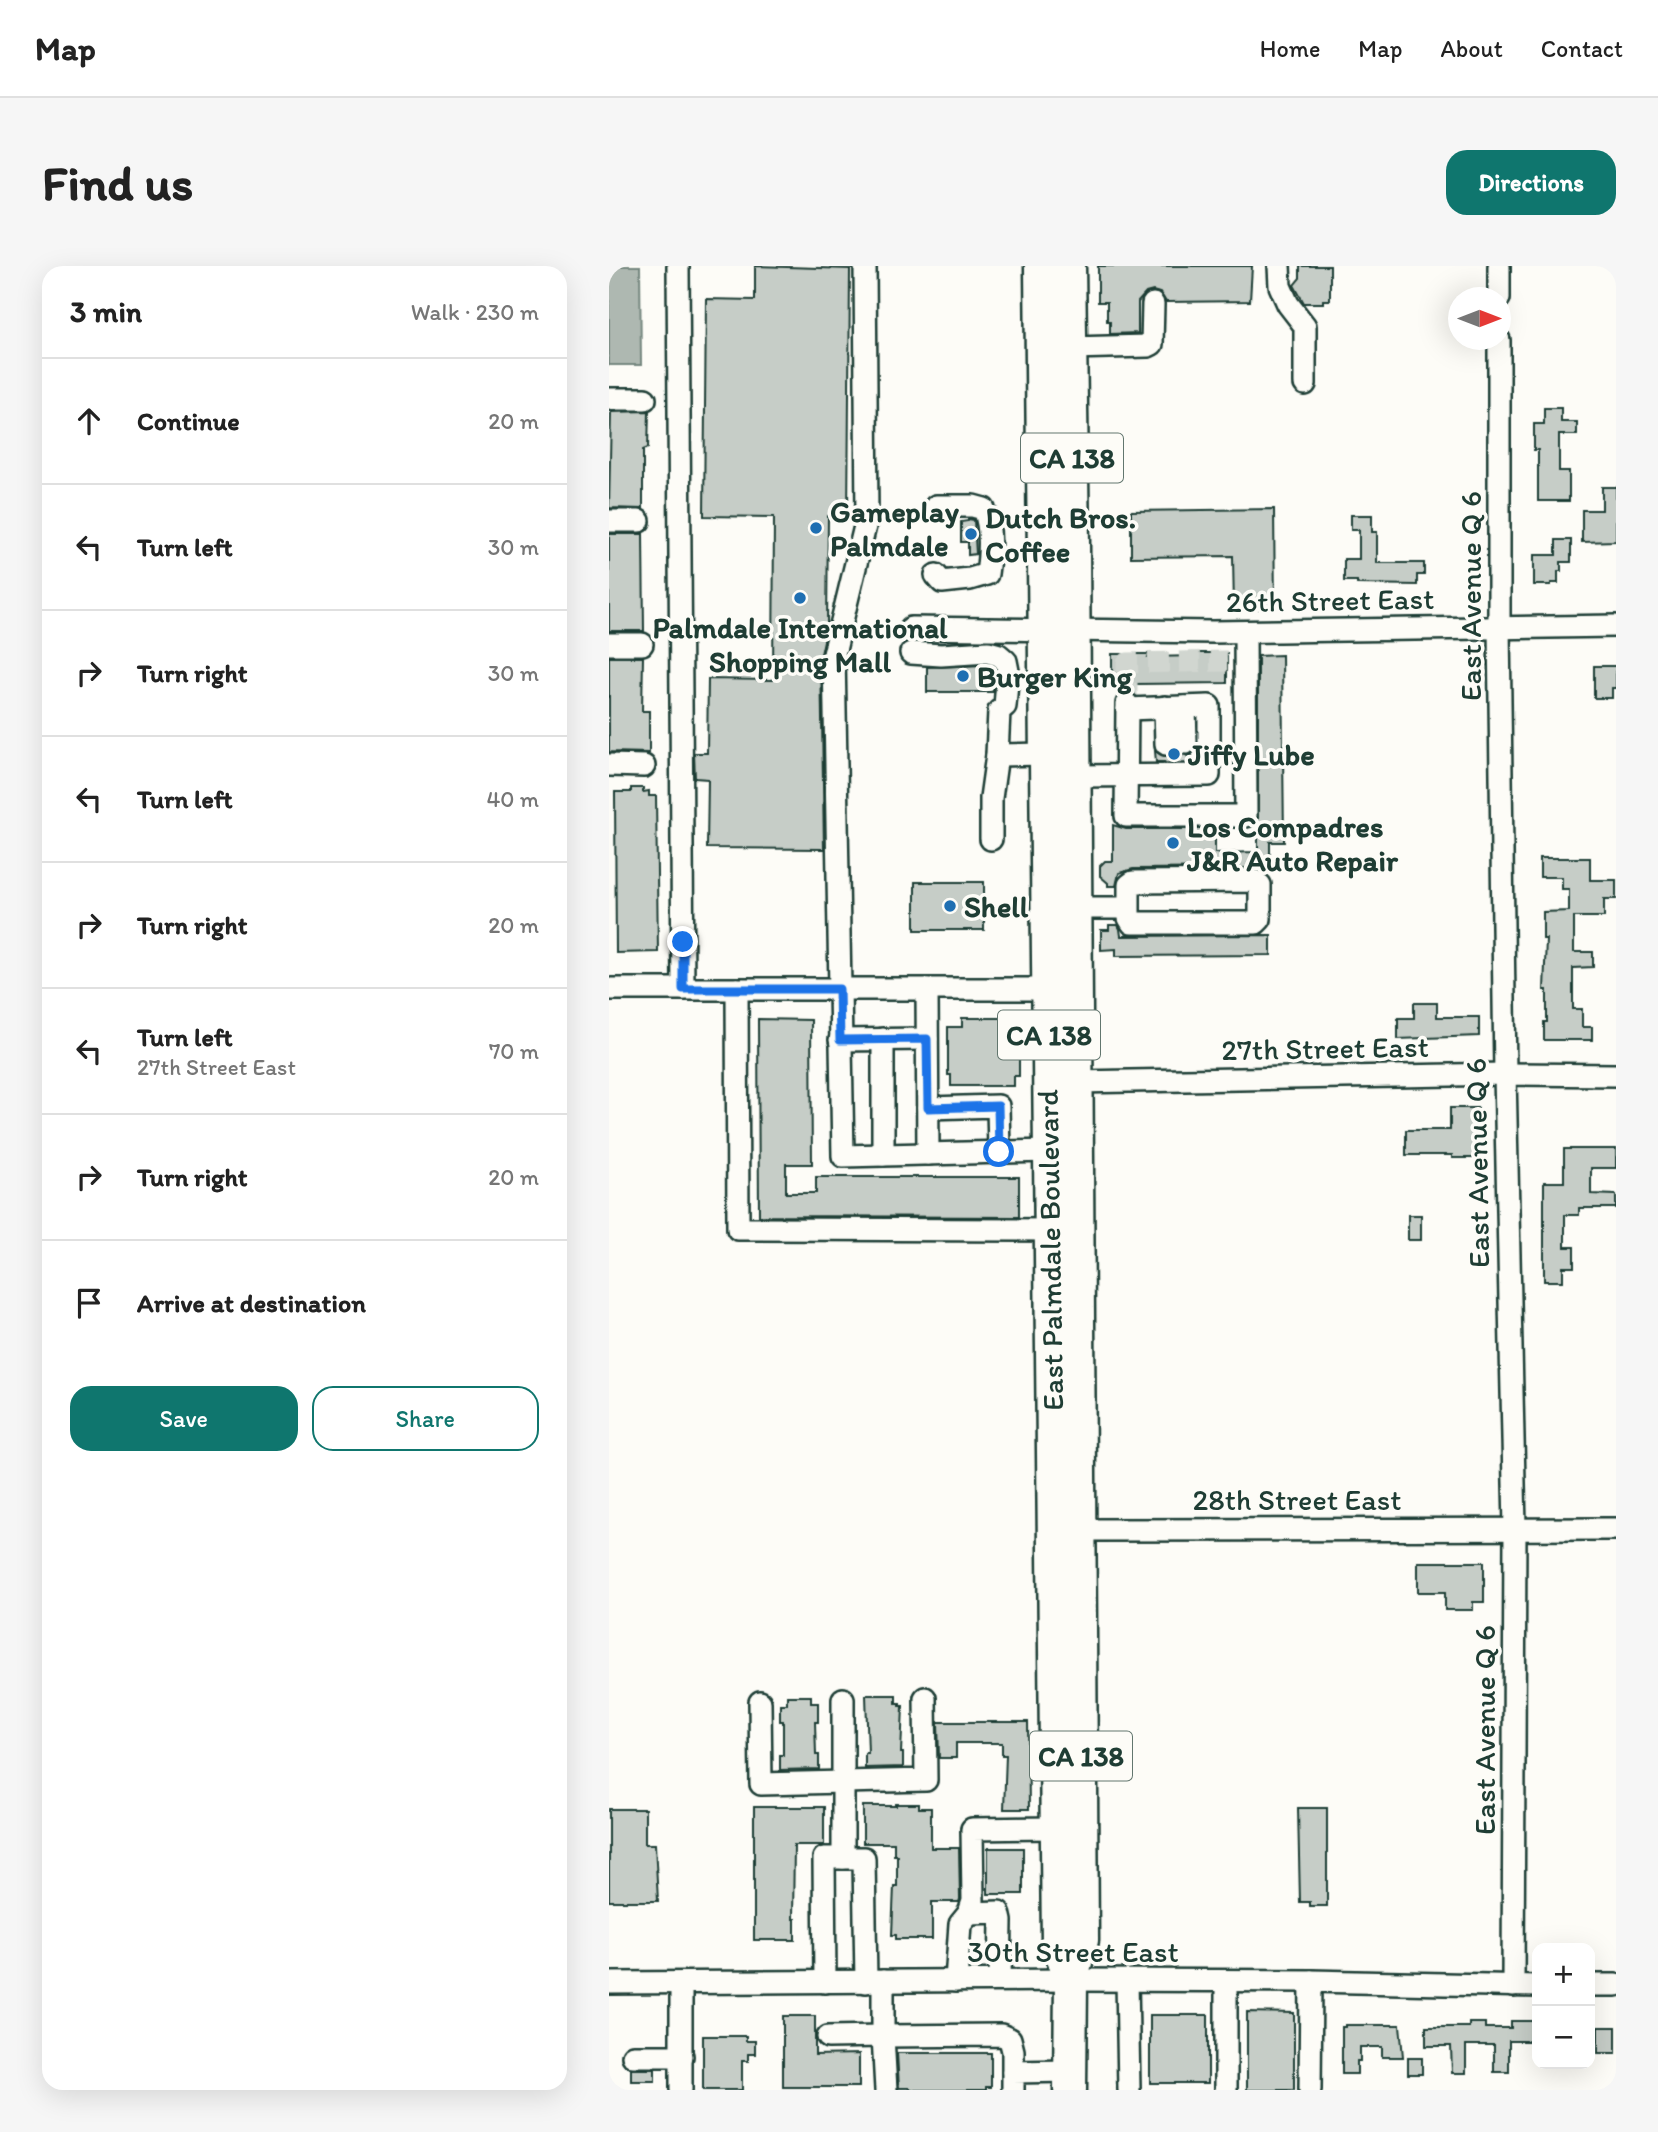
<!DOCTYPE html>
<html lang="en">
<head>
<meta charset="utf-8">
<style>
	body { margin:0; font-family:Itim,sans-serif; background:#f6f6f6; color:#222 }
	.controls { position:absolute; right:21px; bottom:21px; display:grid; overflow:hidden; border-radius:14px; box-shadow:0 7px 28px #0002 }
	.controls button { width:63px; height:63px; display:grid; place-items:center; padding:0; border:0; border-bottom:2px solid #e0e0e0; background:#fff; color:#222; font:35px sans-serif }
	.compass { position:absolute; left:839px; top:21px; width:63px; height:63px; border-radius:50%; background:#fff; box-shadow:0 7px 28px #0002; rotate:90deg }
	.stop { position:absolute; width:21px; height:21px; margin:-16px; border:5px solid #1a73e8; border-radius:50%; background:#fff }
	.stop.end { background:#1a73e8; border-color:#fff; box-shadow:0 2px 7px #0008 }
	.list { margin:0; padding:0; list-style:none }
	h2 { display:flex; justify-content:space-between; align-items:center; height:91px; margin:0; padding:0 28px; font-size:30px }
	h2 small { font-size:23px; font-weight:400; color:#767676 }
	.list li { display:grid; grid-template-columns:46px 1fr auto; gap:21px; align-items:center; box-sizing:border-box; height:126px; padding:0 28px; border-top:2px solid #e0e0e0 }
	.list b { display:block; font-size:26px; white-space:nowrap }
	.list p { margin:0; font-size:23px; white-space:nowrap; color:#767676 }
	.list em { font-size:23px; font-style:normal; color:#767676 }
	.actions { display:flex; gap:14px; padding:21px 28px }
	.actions a { flex:1; padding:16px 0; border:2px solid #0f766e; border-radius:21px; text-align:center; font-size:24px; color:#0f766e }
	.actions .main { background:#0f766e; color:#fff }
	.icon { flex:none; width:38px; height:38px; fill:none; stroke:currentColor; stroke-width:2; stroke-linecap:round; stroke-linejoin:round }
	.map { position:relative; flex:none; width:1007px; height:1824px; overflow:hidden; border-radius:21px }
	header { display:flex; align-items:center; gap:42px; box-sizing:border-box; height:98px; padding:0 35px; background:#fff; border-bottom:2px solid #e0e0e0 }
	header strong { font-size:33px }
	nav { display:flex; gap:38px; margin-inline-start:auto; font-size:24px }
	.intro { display:flex; align-items:center; justify-content:space-between; box-sizing:border-box; height:168px; padding:0 42px }
	h1 { margin:0; font-size:49px }
	.button { padding:18px 32px; border-radius:21px; background:#0f766e; color:#fff; font-size:24px; font-weight:700 }
	main { display:flex; gap:42px; padding:0 42px }
	aside { flex:1; background:#fff; border-radius:21px; box-shadow:0 7px 28px #0002 }
	.map>svg:first-child { display:block }
	.water { fill:#aeb8b1; stroke:#75877f; stroke-width:2 }
	.building { fill:#c6cdc7; stroke:#1f3d34; stroke-width:2 }
	.lines { fill:none; stroke-linecap:round; stroke-linejoin:round }
	.minor-tunnel { stroke:#d1d6d0; stroke-width:21; stroke-dasharray:21 10; stroke-linecap:butt }
	.minor-casing { stroke:#1f3d34; stroke-width:26 }
	.highway-casing { stroke:#1f3d34; stroke-width:37 }
	.minor { stroke:#fdfcf7; stroke-width:21 }
	.highway { stroke:#fdfcf7; stroke-width:32 }
	.route { stroke:#1a73e8; stroke-width:9 }
	.poi-dot { fill:#1f6fb2; stroke:#fdfcf7; stroke-width:2.5 }
	.labels { text-anchor:middle; dominant-baseline:central; stroke-width:7; stroke-linejoin:round; paint-order:stroke }
	.shield { fill:#fdfcf7; stroke:#62766e; stroke-width:2 }
	.shield-label { font-size:28px; font-weight:bold; fill:#1f3d34 }
	.poi-label { font-size:30px; font-weight:bold; fill:#1f3d34; stroke:#fdfcf7; text-anchor:start }
	.street-label { font-size:30px; fill:#1f3d34; stroke:#fdfcf7 }
</style>
</head>
<body>
<header>
<strong>Map</strong>
<nav><a>Home</a><a>Map</a><a>About</a><a>Contact</a></nav>
</header>
<div class="intro"><h1>Find us</h1><a class="button">Directions</a></div>
<main>
<aside>
<h2>3 min<small>Walk · 230 m</small></h2>
<ul class="list">
<li><svg class="icon" aria-label="ahead" viewBox="0 0 24 24"><path d="M12 20V5M6 11l6-6 6 6"/></svg><div><b>Continue</b></div><em>20 m</em></li>
<li><svg class="icon" aria-label="left" viewBox="0 0 24 24"><path d="M17 20v-9H6M10 6l-5 5 5 5"/></svg><div><b>Turn left</b></div><em>30 m</em></li>
<li><svg class="icon" aria-label="right" viewBox="0 0 24 24"><path d="M7 20v-9h11M14 6l5 5-5 5"/></svg><div><b>Turn right</b></div><em>30 m</em></li>
<li><svg class="icon" aria-label="left" viewBox="0 0 24 24"><path d="M17 20v-9H6M10 6l-5 5 5 5"/></svg><div><b>Turn left</b></div><em>40 m</em></li>
<li><svg class="icon" aria-label="right" viewBox="0 0 24 24"><path d="M7 20v-9h11M14 6l5 5-5 5"/></svg><div><b>Turn right</b></div><em>20 m</em></li>
<li><svg class="icon" aria-label="left" viewBox="0 0 24 24"><path d="M17 20v-9H6M10 6l-5 5 5 5"/></svg><div><b>Turn left</b><p>27th Street East</p></div><em>70 m</em></li>
<li><svg class="icon" aria-label="right" viewBox="0 0 24 24"><path d="M7 20v-9h11M14 6l5 5-5 5"/></svg><div><b>Turn right</b></div><em>20 m</em></li>
<li><svg class="icon" aria-label="arrive" viewBox="0 0 24 24"><path d="M6 21V4h12l-3 4 3 4H6"/></svg><div><b>Arrive at destination</b></div></li>
</ul>
<div class="actions"><a class="main">Save</a><a>Share</a></div>
</aside>
<div class="map">
<svg width="1007" height="1824" viewBox="0 0 1007 1824">
	<rect width="100%" height="100%" fill="#fdfcf7"/>
	<filter id="ink" filterUnits="userSpaceOnUse"><feTurbulence type="fractalNoise" baseFrequency=".0143" numOctaves="2"/><feDisplacementMap in="SourceGraphic" scale="14" xChannelSelector="R" yChannelSelector="G"/><feConvolveMatrix kernelMatrix="1 2 1 2 8 2 1 2 1" color-interpolation-filters="sRGB"/></filter>
	<g filter="url(#ink)">
		<path class="water" d="M0 0H31L32 99H0Z"/>
		<g class="building">
			<path d="M146 0 241 3 239 250H219L218 361 212 388 215 583 98 582 99 513 86 512 85 487H98L99 413 164 414 165 251 95 250 97 33 146 34Z"/>
			<path d="M489 0H643L641 35 557 36 551 27 544 25 537 27 529 36V67L501 68V55H498V36H489Z"/>
			<path d="M691 0H721V34H714V37H695L685 19 691 12Z"/>
			<path d="M935 142H952V156H968V169H950V205H960V235H929V184H925V158H935Z"/>
			<path d="M40 145 39 182 34 184V243L0 242 2 146Z"/>
			<path d="M993 221H1007V275L973 276V244H993Z"/>
			<path d="M665 243 666 343H625L624 290 522 291V245Z"/>
			<path d="M742 249H763V266H768V297H815V309H808V319L748 318V315H735V293H750V264H742Z"/>
			<path d="M359 253 365 254 367 288 359 289V276H352V256L359 255Z"/>
			<path d="M0 268H34L35 365H0Z"/>
			<path d="M947 274H962V296H952V305H949V317H942V319H925V289H947Z"/>
			<path d="M589 387H618V417L526 418 525 427 517 425 509 429 508 414 503 413V388H540L539 391 588 390Z"/>
			<path d="M673 389 675 576H661V605L646 602 524 603 510 607 507 620H499V617L491 610V600L496 595H504V559L517 563H606V587L649 586V390Z"/>
			<path d="M0 391H34L33 445H40V487L0 486Z"/>
			<path d="M378 399 385 402 384 426H318V401Z"/>
			<path d="M985 400H1007V422H1003V432H985Z"/>
			<path d="M546 485 557 491 563 489 567 486 577 490 583 489V496H547Z"/>
			<path d="M22 522H34V526L40 525V530H47L49 686 7 687 6 526H22Z"/>
			<path d="M931 592H981V614H1007V633H995V651H965V686H984V701L964 702V743H973V761H983V774H935V756H938V724H935L937 673H934V646L960 645V623H953V611H931Z"/>
			<rect x="306" y="616" width="69" height="48"/>
			<path d="M500 659H509L511 663 512 670 662 669V689L507 690V683L492 684V664H500Z"/>
			<path d="M805 737H828V751H870V770L789 773V752H805Z"/>
			<path d="M353 752H404V762H410V810H405V820H342V809H339V761H353Z"/>
			<path d="M149 753 202 754 203 898H177V927H207V911H410V951L150 950Z"/>
			<path d="M841 842H869V892H843V889H797V864H841Z"/>
			<path d="M955 883H1007V902H982V928L1007 929V942H970V949H956V981H965V1001H954V1015H935V916H955Z"/>
			<rect x="799" y="949" width="13" height="25"/>
			<path d="M809 1296H875V1336H864V1344H836V1326H809Z"/>
			<path d="M257 1429H287V1437H291V1440H294L292 1487H294V1501L256 1502V1487H259Z"/>
			<path d="M178 1430H202V1437H209V1456H206L207 1489H210V1503L171 1504V1489H174V1455H171V1438H178Z"/>
			<path d="M329 1456H419L420 1543H395L397 1489H393V1477H347V1492H330Z"/>
			<path d="M287 1538H310V1542H322V1582H350L351 1633 350 1636H323V1673H287V1669H283L285 1620H288V1589H285V1577H254V1540H287Z"/>
			<path d="M145 1541H215V1579H185L184 1653H186V1674H145Z"/>
			<path d="M689 1542H718V1640H701V1636H691Z"/>
			<path d="M0 1543H36V1578H46L49 1635H0Z"/>
			<rect x="379" y="1582" width="35" height="46"/>
			<path d="M638 1746 685 1747V1824H638Z"/>
			<rect x="541" y="1749" width="58" height="68"/>
			<path d="M174 1750H206V1789L250 1788V1821H174Z"/>
			<path d="M902 1755H928V1775H900V1806H885V1779H857V1807H843L842 1780H817V1761H860V1757H876V1762H902Z"/>
			<path d="M736 1759H791L794 1791H773V1781H751V1795H748V1808H733V1761H736Z"/>
			<rect x="989" y="1761" width="18" height="26"/>
			<path d="M94 1770H137V1775H146V1788H139V1795H133V1824H94Z"/>
			<path d="M288 1787H382V1821H377V1824H301V1822H290Z"/>
			<rect x="799" y="1792" width="14" height="16"/>
			<rect x="22" y="1803" width="24" height="12"/>
		</g>
		<g class="lines">
			<g class="minor-tunnel">
				<path d="M518 438V397L618 395"/>
				<path d="M566 477 567 499"/>
			</g>
			<defs>
				<g id="minor">
					<path d="M69 0 74 723"/>
					<path d="M256 0 258 252 225 388 234 890 440 885"/>
					<path d="M670 0 671 20 679 38 696 60V118"/>
					<path d="M890 0V32"/>
					<path d="M890 74V361L896 808 906 1262 904 1720"/>
					<path d="M461 82 539 80 543 78 544 38"/>
					<path d="M0 133H36"/>
					<path d="M327 240H364L375 243C383 263 381 287 378 308L361 313 333 316 327 309"/>
					<path d="M0 255H30"/>
					<path d="M302 362 604 366 1007 360"/>
					<path d="M0 378H33"/>
					<path d="M302 387 332 389 379 386 390 389 397 395 399 405 396 440 390 445 388 489 382 532V573"/>
					<path d="M518 438 517 550H637L636 366"/>
					<path d="M556 441 557 478"/>
					<path d="M576 441 577 477"/>
					<path d="M388 489 436 488"/>
					<path d="M0 499 35 500"/>
					<path d="M466 510 600 509V440L518 443"/>
					<path d="M467 642H520V652L523 657H647L651 653V619L646 615 524 616 520 619V642"/>
					<path d="M0 723H453"/>
					<path d="M128 723 129 963 441 964"/>
					<path d="M318 723 319 888"/>
					<path d="M274 773V889"/>
					<path d="M231 774 318 773"/>
					<path d="M467 816 896 808 1007 809"/>
					<path d="M319 842 389 840 390 886"/>
					<path d="M470 1264 1007 1263"/>
					<path d="M151 1436 152 1518 317 1514 316 1432"/>
					<path d="M234 1592V1433"/>
					<path d="M360 1647 390 1646 392 1655 391 1714"/>
					<path d="M518 1714 520 1824"/>
					<path d="M274 1715V1770L392 1769 401 1773 404 1785V1806"/>
					<path d="M347 1715 351 1658 360 1647 364 1635 363 1563 447 1562"/>
					<path d="M617 1715V1824"/>
					<path d="M216 1716 215 1592H255L257 1716"/>
					<path d="M0 1717 462 1714 702 1715 928 1720"/>
					<path d="M981 1719H1007"/>
					<path d="M219 1771 274 1770 277 1824"/>
					<path d="M24 1790H73"/>
					<path d="M72 1824V1717"/>
					<path d="M404 1824V1806L461 1805"/>
					<path d="M701 1824 702 1715"/>
				</g>
				<g id="highway">
					<path d="M432 0 449 1679 462 1714"/>
					<path d="M460 0 464 278 473 1674 462 1714 461 1824"/>
				</g>
			</defs>
			<use href="#minor" class="minor-casing"/>
			<use href="#highway" class="highway-casing"/>
			<use href="#minor" class="minor"/>
			<use href="#highway" class="highway"/>
		</g>
	</g>
	<g class="lines" filter="url(#ink)">
		<path class="route" d="M74 676V723H230L231 774 318 773 319 842 389 840 390 886"/>
	</g>
	<g class="poi-dot">
		<circle cx="207" cy="262" r="7"/>
		<circle cx="362" cy="268" r="7"/>
		<circle cx="191" cy="332" r="7"/>
		<circle cx="354" cy="410" r="7"/>
		<circle cx="565" cy="488" r="7"/>
		<circle cx="564" cy="577" r="7"/>
		<circle cx="341" cy="640" r="7"/>
	</g>
	<g class="labels">
		<g class="shield">
			<rect x="412" y="167.5" width="102" height="49" rx="5"/>
			<rect x="389" y="744.5" width="102" height="49" rx="5"/>
			<rect x="421" y="1465.5" width="102" height="49" rx="5"/>
		</g>
		<g class="shield-label">
			<text x="463" y="192">CA 138</text>
			<text x="440" y="769">CA 138</text>
			<text x="472" y="1490">CA 138</text>
		</g>
		<g class="poi-label">
			<text x="221" y="245">Gameplay<tspan x="221" dy="34">Palmdale</tspan></text>
			<text x="376" y="251">Dutch Bros.<tspan x="376" dy="34">Coffee</tspan></text>
			<text x="191" y="361" text-anchor="middle">Palmdale International<tspan x="191" dy="34">Shopping Mall</tspan></text>
			<text x="368" y="410">Burger King</text>
			<text x="579" y="488">Jiffy Lube</text>
			<text x="578" y="560">Los Compadres<tspan x="578" dy="34">J&amp;R Auto Repair</tspan></text>
			<text x="355" y="640">Shell</text>
		</g>
		<g class="street-label">
			<text transform="translate(861 330) rotate(-90)">East Avenue Q 6</text>
			<text transform="translate(721 334) rotate(-1)">26th Street East</text>
			<text transform="translate(716 782) rotate(-1)">27th Street East</text>
			<text transform="translate(868 897) rotate(-91)">East Avenue Q 6</text>
			<text transform="translate(441 984) rotate(-91)">East Palmdale Boulevard</text>
			<text x="688" y="1233">28th Street East</text>
			<text transform="translate(875 1464) rotate(-90)">East Avenue Q 6</text>
			<text x="464" y="1685">30th Street East</text>
		</g>
	</g>
</svg>
<div class="controls">
<button>+</button>
<button>−</button>
</div>
<svg class="compass" viewBox="-18 -18 36 36"><path d="M0-13l5 13h-10z" fill="#e53935"/><path d="M0 13l5-13h-10z" fill="#767676"/></svg>
<div class="stop" style="left:390px;top:886px"></div>
<div class="stop end" style="left:74px;top:676px"></div>
</div>
</main>
</body>
</html>
